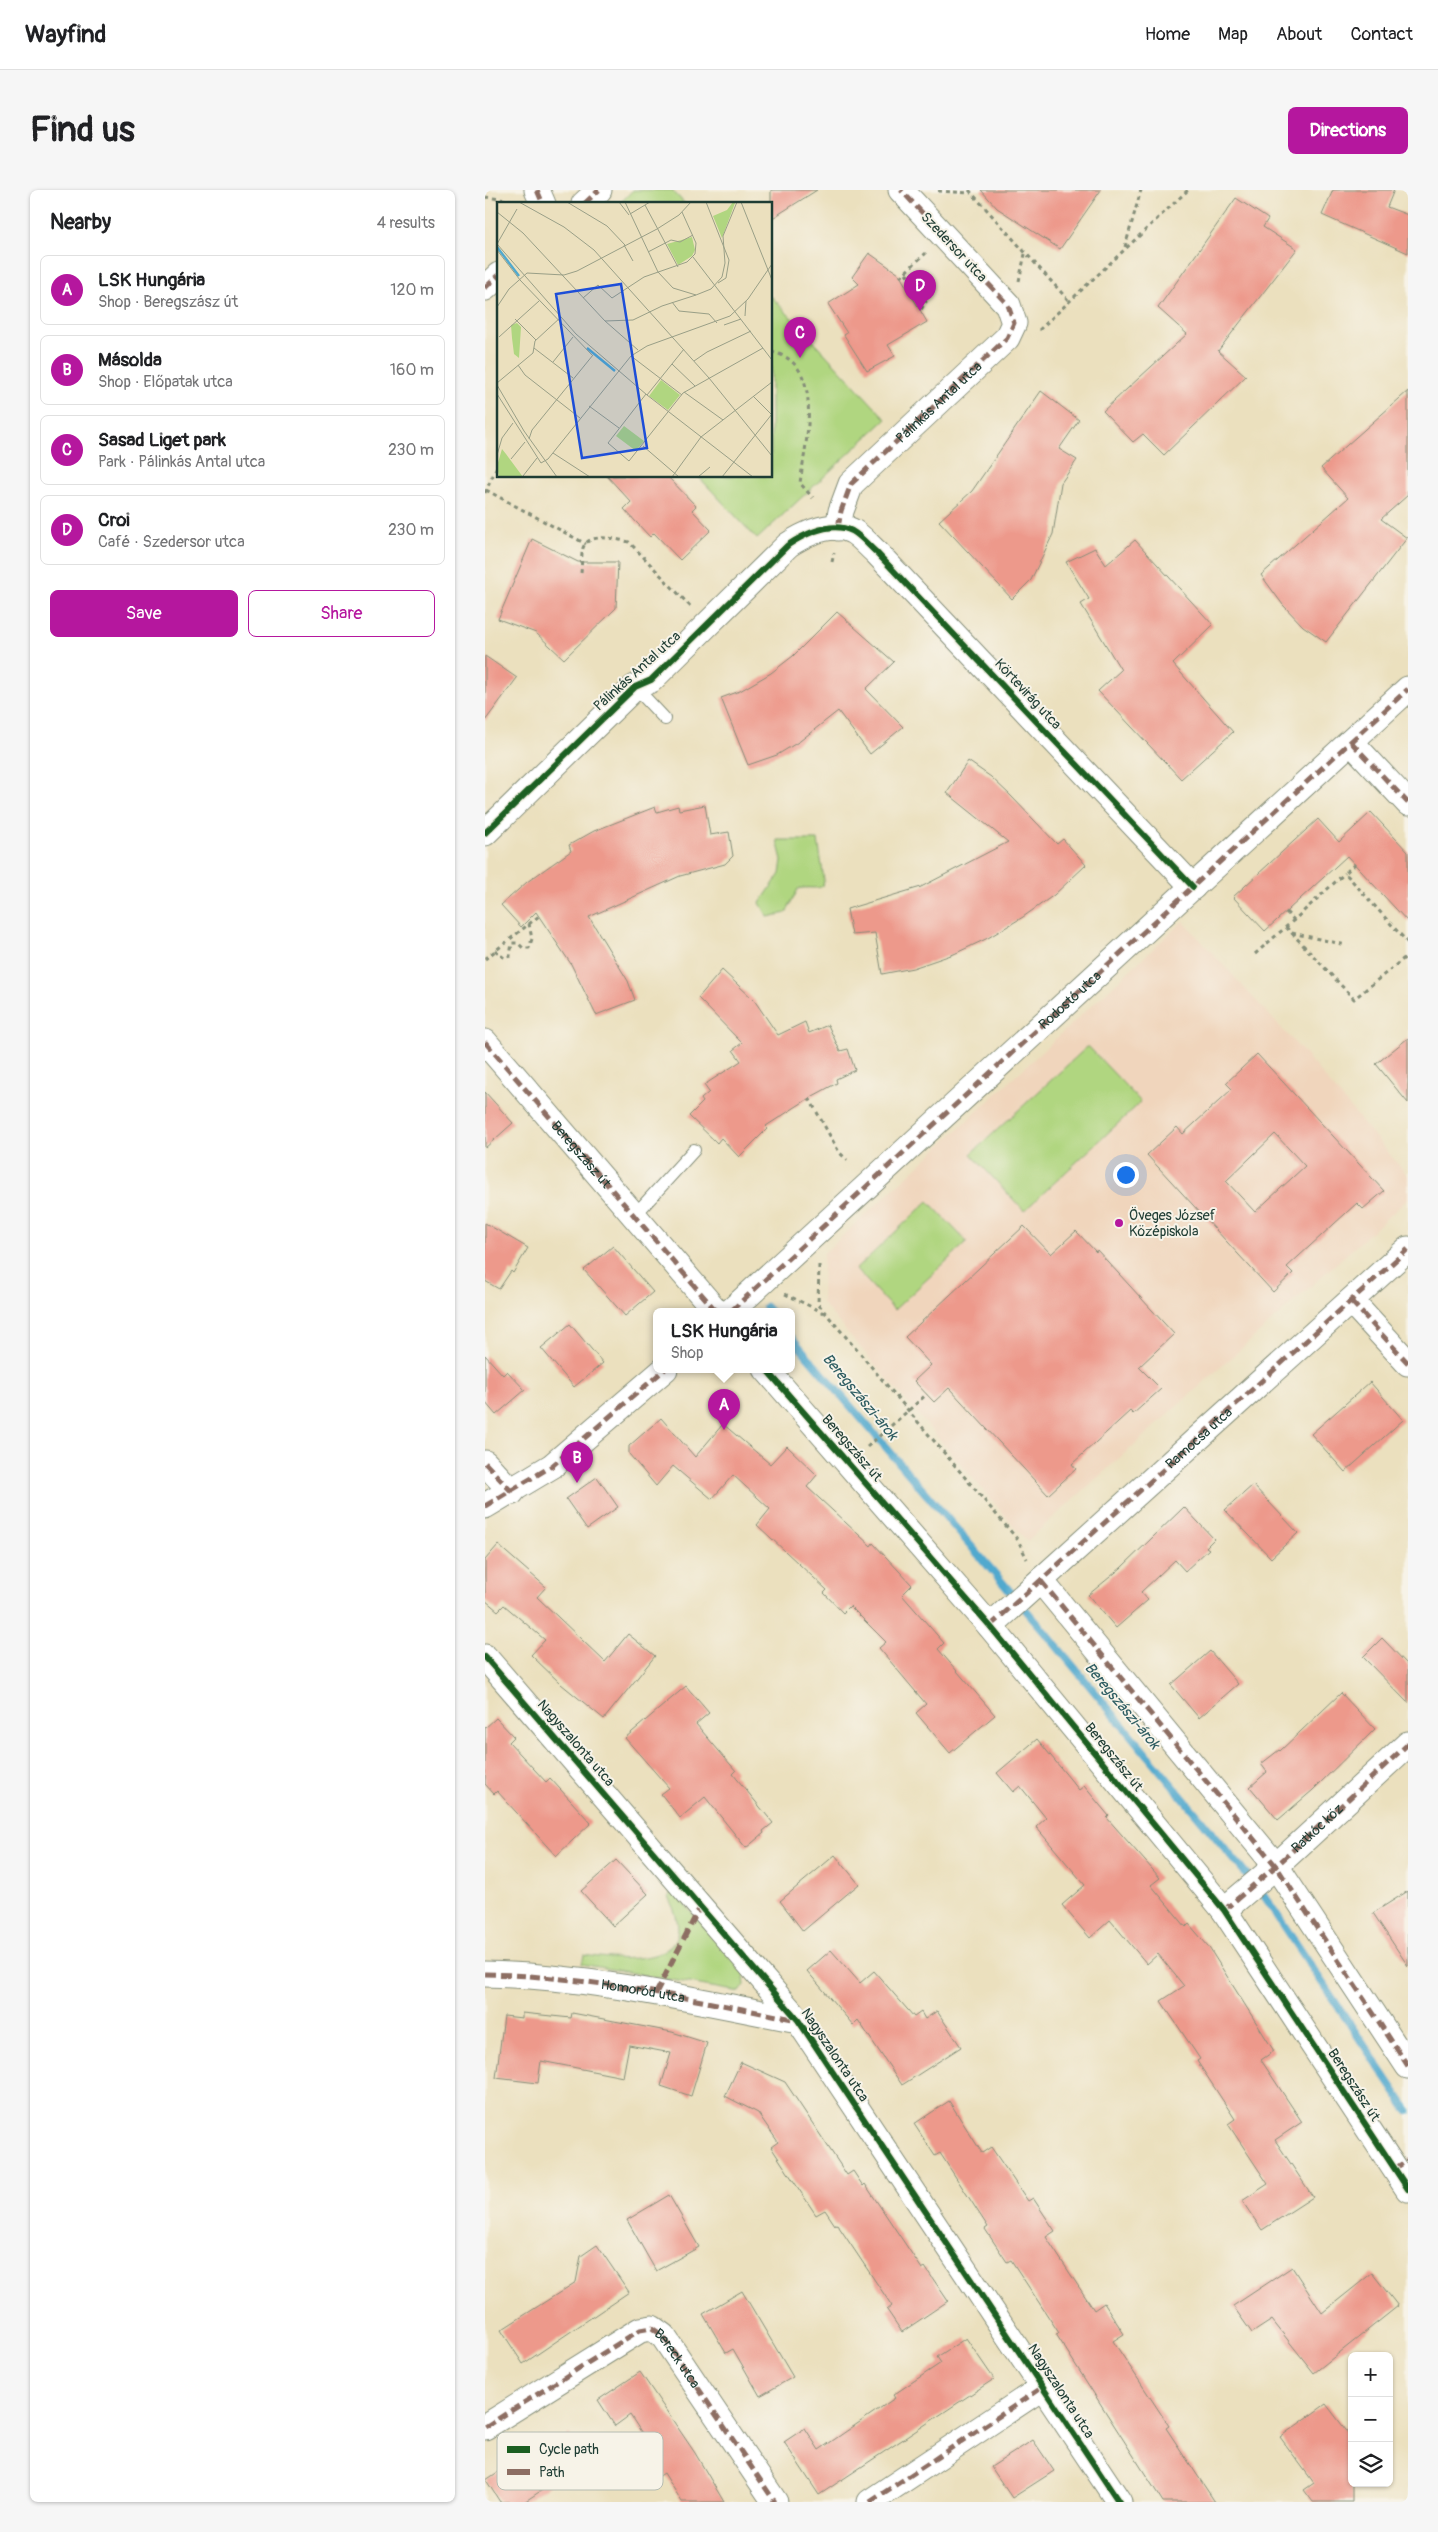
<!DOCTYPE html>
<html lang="en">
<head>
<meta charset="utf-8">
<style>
	body { margin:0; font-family:Pangolin,sans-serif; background:#f6f6f6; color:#202124 }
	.controls { position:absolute; right:15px; bottom:15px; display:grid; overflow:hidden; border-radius:8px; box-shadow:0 1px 4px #0004 }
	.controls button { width:45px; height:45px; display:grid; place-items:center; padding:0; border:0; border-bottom:1px solid #e0e0e0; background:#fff; color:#202124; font:25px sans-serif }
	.you { position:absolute; left:640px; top:984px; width:18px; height:18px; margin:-12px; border:4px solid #fff; border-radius:50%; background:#1a73e8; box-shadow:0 0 0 8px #1a73e833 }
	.badge { display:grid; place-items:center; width:32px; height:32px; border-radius:50%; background:#b5179e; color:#fff; font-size:16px; font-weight:700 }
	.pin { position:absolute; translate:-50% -41px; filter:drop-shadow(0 1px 2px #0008) }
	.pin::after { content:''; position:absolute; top:26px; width:18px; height:15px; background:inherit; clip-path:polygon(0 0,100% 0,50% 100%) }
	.popup { position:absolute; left:168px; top:1118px; width:142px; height:65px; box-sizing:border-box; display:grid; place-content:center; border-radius:8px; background:#fff; filter:drop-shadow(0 1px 4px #0005); font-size:16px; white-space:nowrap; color:#757577 }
	.popup b { font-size:19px; color:#202124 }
	.popup::after { content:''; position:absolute; left:50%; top:100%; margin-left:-10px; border:10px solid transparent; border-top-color:#fff }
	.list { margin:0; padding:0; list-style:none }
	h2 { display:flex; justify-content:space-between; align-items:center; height:65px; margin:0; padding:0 20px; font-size:21px }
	h2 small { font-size:16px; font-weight:400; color:#757577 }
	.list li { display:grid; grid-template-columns:32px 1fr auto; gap:15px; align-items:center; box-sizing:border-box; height:70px; margin:0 10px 10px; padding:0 10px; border:1px solid #e0e0e0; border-radius:8px }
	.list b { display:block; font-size:19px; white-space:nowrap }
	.list p { margin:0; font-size:16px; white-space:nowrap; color:#757577 }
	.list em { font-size:16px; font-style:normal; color:#757577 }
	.actions { display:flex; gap:10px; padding:15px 20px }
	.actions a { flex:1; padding:11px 0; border:1px solid #b5179e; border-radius:8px; text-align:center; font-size:18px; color:#b5179e }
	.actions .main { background:#b5179e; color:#fff }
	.icon { flex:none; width:28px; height:28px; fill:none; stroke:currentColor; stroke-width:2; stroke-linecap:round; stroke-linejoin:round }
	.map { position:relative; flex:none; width:923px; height:2312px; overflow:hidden; border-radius:8px }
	header { display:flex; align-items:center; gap:30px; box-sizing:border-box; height:70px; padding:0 25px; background:#fff; border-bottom:1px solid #e0e0e0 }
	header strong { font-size:24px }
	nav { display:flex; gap:28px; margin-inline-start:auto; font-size:18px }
	.intro { display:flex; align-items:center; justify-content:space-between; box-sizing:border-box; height:120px; padding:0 30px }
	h1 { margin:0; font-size:35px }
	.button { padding:12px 22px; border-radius:8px; background:#b5179e; color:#fff; font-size:18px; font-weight:700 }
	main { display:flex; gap:30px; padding:0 30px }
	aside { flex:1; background:#fff; border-radius:8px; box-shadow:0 1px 4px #0004 }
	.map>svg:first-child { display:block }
	.built { fill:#f0d5bc }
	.green { fill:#b0d680; stroke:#688a5a }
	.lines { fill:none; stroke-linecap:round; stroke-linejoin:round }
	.stream { stroke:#51a9ce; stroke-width:8 }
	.building { fill:#ed998b; fill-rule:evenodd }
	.lane-casing { stroke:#858e79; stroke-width:14 }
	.street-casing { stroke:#858e79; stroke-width:27 }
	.path { stroke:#858e79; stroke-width:3; stroke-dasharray:4 4; stroke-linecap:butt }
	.lane { stroke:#fff; stroke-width:12 }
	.street { stroke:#fff; stroke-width:25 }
	.quiet { stroke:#8d6e63; stroke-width:5; stroke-dasharray:10 5; stroke-linecap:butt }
	.cycleway-casing { stroke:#f7f3e8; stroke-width:9 }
	.cycleway { stroke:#1b5e20; stroke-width:6 }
	.poi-dot { fill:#b5179e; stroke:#f7f3e8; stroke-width:2 }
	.labels { text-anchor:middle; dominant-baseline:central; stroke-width:4; stroke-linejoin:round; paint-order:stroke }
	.street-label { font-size:14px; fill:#1f3d34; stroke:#f7f3e8 }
	.poi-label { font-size:14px; fill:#1f3d34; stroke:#f7f3e8; text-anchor:start }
	.water-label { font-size:15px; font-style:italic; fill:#2e5d62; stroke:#f7f3e8 }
	.inset-river { fill:none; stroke:#51a9ce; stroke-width:2.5 }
	.inset-road { fill:none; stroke:#999f87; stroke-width:1 }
	.view { fill:#1d4ed8; fill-opacity:0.15; stroke:#1d4ed8; stroke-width:2.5 }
	.inset-edge { fill:none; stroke:#1f3d34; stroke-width:2.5 }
	.key { fill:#f7f3e8; stroke:#b6bcb2; stroke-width:1 }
	.key-label { font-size:14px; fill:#1f3d34 }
</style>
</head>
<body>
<header>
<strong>Wayfind</strong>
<nav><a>Home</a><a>Map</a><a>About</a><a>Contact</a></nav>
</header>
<div class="intro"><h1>Find us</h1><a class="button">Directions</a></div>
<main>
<aside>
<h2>Nearby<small>4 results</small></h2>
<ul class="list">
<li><span class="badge">A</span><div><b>LSK Hungária</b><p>Shop · Beregszász út</p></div><em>120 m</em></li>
<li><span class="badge">B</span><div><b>Másolda</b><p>Shop · Előpatak utca</p></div><em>160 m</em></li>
<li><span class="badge">C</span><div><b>Sasad Liget park</b><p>Park · Pálinkás Antal utca</p></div><em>230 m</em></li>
<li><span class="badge">D</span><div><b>Croi</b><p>Café · Szedersor utca</p></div><em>230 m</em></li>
</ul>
<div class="actions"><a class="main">Save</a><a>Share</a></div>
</aside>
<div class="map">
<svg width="923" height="2312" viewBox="0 0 923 2312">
	<rect width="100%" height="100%" fill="#f7f3e8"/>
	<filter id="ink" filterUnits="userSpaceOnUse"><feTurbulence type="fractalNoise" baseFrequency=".02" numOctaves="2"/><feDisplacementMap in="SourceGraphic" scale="10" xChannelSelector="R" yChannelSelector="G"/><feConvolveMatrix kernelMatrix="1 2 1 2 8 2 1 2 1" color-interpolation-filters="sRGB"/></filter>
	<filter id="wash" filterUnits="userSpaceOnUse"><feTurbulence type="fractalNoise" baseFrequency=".0096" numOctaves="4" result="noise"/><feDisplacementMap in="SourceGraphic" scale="20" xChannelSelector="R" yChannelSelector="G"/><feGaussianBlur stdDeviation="1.12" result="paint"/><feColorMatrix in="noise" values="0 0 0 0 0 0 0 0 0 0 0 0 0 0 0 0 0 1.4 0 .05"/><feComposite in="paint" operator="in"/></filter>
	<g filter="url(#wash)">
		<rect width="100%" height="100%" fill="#ebe0be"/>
		<path class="built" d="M698 731 820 864 923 986V1009L542 1351 337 1113 338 1064Z"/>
		<g class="green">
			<path d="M148 0H187L200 14H134Z"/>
			<path d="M286 106 401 229 272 349 213 286H286Z"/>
			<path d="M292 650H333L339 690 338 696C331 700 322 696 313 699L301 723 283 727 275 713 295 684 297 670Z"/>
			<path d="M603 856 656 912 539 1021 486 964Z"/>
			<path d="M443 1011 482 1052 409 1120 371 1079Z"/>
			<path d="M188 1702 258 1780 260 1795 255 1802 97 1774 99 1765C144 1772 220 1775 183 1707Z"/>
		</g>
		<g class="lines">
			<g class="stream">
				<path d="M281 1117 285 1121"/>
				<path d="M306 1147 554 1435 778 1704 923 1921"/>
			</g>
		</g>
		<g id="blocks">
			<g class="building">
				<path d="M286 0H332L286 29Z"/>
				<path d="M496 0H616L575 59 512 18Z"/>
				<path d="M848 0H909L902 17 923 25V63L837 25Z"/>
				<path d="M751 8 783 29 778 37 812 59 733 161 761 186 679 265 658 244 648 252 618 221 702 144 673 118Z"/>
				<path d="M384 63 414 84 442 132 403 155 410 166 382 181 359 145 362 143 343 114 374 94 367 87Z"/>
				<path d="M556 201 594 230 574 259 592 270 576 293 568 344 546 390 527 409 454 331 487 301Z"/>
				<path d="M923 201V305L896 329 922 348 841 452 818 436 798 415 776 385 863 308 836 278Z"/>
				<path d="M122 286H182L211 316 207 320 226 340 195 370 169 343 165 347 139 319 146 312Z"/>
				<path d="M47 349 93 372H133L131 418 79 469 51 443 13 429Z"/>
				<path d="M650 350 728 435 688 474 748 542 696 589 613 501 636 480 596 414 604 409 581 372 610 358 621 375Z"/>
				<path d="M352 422 409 472 381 499 418 537 385 564 353 521 315 551 292 565 263 575 236 508 255 501 286 483 308 466Z"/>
				<path d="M0 466 32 488 0 531Z"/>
				<path d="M483 571 506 587 526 606 572 654 578 649 601 675 569 705 538 727 503 748 469 764 428 778 397 784 390 743 367 745 362 719 436 697 523 652 462 603Z"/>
				<path d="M220 615 225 645 244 642 248 666 240 674 195 686 104 727 143 791 150 810 111 825 86 774 51 722 36 737 16 715 42 692 86 661 84 655 109 641 170 617 172 622 193 616 194 620Z"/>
				<path d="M886 622 923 662V732L862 666 780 741 748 707 833 629 854 652Z"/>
				<path d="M237 780 269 810 293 845 320 832 324 843 343 835 355 861 363 859 370 880 351 889 352 893 326 907 281 936 283 938 254 967 236 948 232 953 204 926 218 912 216 909 224 902 219 895 256 871 248 860 257 853 213 808Z"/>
				<path d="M923 848V913L891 874Z"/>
				<path d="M772 864 899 1001 878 1019 872 1013 802 1077 808 1083 788 1102 662 965 692 937 698 944 747 899 741 893ZM790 944 820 976 770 1022 741 991Z"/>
				<path d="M0 902 28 933 0 958Z"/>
				<path d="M0 1033 43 1058 28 1083 26 1081 14 1099 0 1091Z"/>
				<path d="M539 1036 566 1064 591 1041 611 1062 612 1060 689 1144 654 1177 676 1199 648 1224 645 1221 587 1274 591 1279 563 1305 464 1198 449 1212 429 1191 446 1175 420 1147Z"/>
				<path d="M128 1056 168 1102 140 1126 99 1080Z"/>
				<path d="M85 1134 118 1173 89 1197 56 1158Z"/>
				<path d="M0 1165 18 1185 22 1181 40 1200 11 1225 0 1212Z"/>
				<path d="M885 1192 918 1230 860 1282 826 1244Z"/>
				<path d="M176 1228 210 1267 238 1234 285 1274 302 1256 332 1285 322 1297 386 1356 388 1353 427 1395 417 1405 459 1453 453 1459 510 1525 465 1563 431 1523 441 1514 394 1458 401 1452 365 1416 358 1423 339 1403 342 1400 272 1335 285 1319 248 1285 227 1309 188 1276 171 1296 144 1264V1256Z"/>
				<path d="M112 1287 133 1317 102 1339 81 1309Z"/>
				<path d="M768 1295 813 1343 786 1368 740 1320Z"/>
				<path d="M699 1317 729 1349 721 1357 724 1359 700 1381 690 1370 656 1402 663 1410 631 1438 603 1405 636 1378Z"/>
				<path d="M13 1355 61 1397 52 1407 120 1472 143 1444 170 1466 119 1529 76 1494 46 1465 60 1450 19 1415 13 1421 0 1410V1370Z"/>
				<path d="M897 1448 923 1475V1513L878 1467Z"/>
				<path d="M725 1461 753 1494 714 1528 686 1495Z"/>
				<path d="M201 1496 224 1523 211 1534 251 1581 248 1584 288 1633 278 1641 279 1643 261 1658 220 1607 195 1628 176 1604 184 1598 140 1548Z"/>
				<path d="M856 1503 890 1539 828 1600 793 1630 765 1597 782 1582 776 1574 794 1560 795 1561Z"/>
				<path d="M11 1528 29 1547 24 1552 61 1592 65 1588 106 1633 71 1666 12 1601 9 1604 0 1594V1538Z"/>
				<path d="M552 1549 594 1600 599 1596 624 1626 622 1628 675 1688 666 1695 701 1737 704 1734 723 1756 789 1861 776 1870 817 1932 790 1950 828 2007 777 2040 757 2011 783 1994 743 1934 750 1929 712 1871 715 1869 676 1811 699 1796 673 1764 662 1774 625 1730 605 1748 577 1715 600 1695 551 1637 561 1628 535 1596 528 1602 512 1583Z"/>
				<path d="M350 1665 374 1694 318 1741 295 1711Z"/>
				<path d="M131 1670 163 1704 128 1736 96 1701Z"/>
				<path d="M923 1701V1776L888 1723Z"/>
				<path d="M346 1760 375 1793 389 1781 429 1827 436 1822 440 1829 452 1821 476 1857 417 1895 373 1830 368 1835 322 1781Z"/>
				<path d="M37 1823 86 1828 87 1823 187 1842 222 1853 206 1906 176 1896 186 1863 144 1855 138 1887 56 1871 53 1893 11 1888 19 1826 37 1828Z"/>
				<path d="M256 1872 300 1892 362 1985 368 1981 378 1996 380 1994 437 2079 440 2077 463 2111 417 2142 402 2120 407 2116 352 2034 350 2035 340 2020 331 2025 286 1957 293 1952 273 1923 240 1906Z"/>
				<path d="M464 1911 497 1963 506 1957 543 2011 548 2008 570 2041 561 2047 609 2120 619 2113 639 2144 628 2151 684 2236 681 2238 730 2312H678L571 2144 574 2143 526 2070 522 2072 500 2039 503 2037 455 1963 450 1966 429 1934Z"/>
				<path d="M184 2005 214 2057 171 2081 142 2030Z"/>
				<path d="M112 2055 144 2102 38 2174 16 2140 91 2092 96 2066Z"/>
				<path d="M807 2077 837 2123 887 2083 913 2116 829 2183 787 2130 767 2143 748 2116Z"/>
				<path d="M257 2101 308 2187 275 2206 248 2159 241 2163 218 2124Z"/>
				<path d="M481 2148 509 2189 334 2305 299 2252 320 2238 334 2260 410 2208 408 2205 456 2173 452 2167Z"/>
				<path d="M155 2182 210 2263 239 2312H197L179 2283 161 2295 147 2274 168 2260 145 2225 130 2236 113 2210Z"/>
				<path d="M841 2214 867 2248V2312H828L819 2300 829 2293 795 2247Z"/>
				<path d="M84 2244 101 2271 39 2312H15L1 2290 34 2268 37 2273Z"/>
				<path d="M548 2250 569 2281 527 2308 506 2277Z"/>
			</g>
		</g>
	</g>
	<g filter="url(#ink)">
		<use href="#blocks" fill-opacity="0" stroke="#858e79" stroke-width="1"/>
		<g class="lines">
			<defs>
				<g id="lane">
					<path d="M150 497 180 529"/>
					<path d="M148 1027 209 960"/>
				</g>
				<g id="street">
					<path d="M52 0 58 14"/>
					<path d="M99 14 114 0"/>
					<path d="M0 98 14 85"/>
					<path id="s1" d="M353 338 356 321 366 294 522 148 529 133 523 115 416 0"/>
					<path d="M866 552 923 613"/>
					<path d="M0 643 150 497 166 490 303 355C320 344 346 331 367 341 376 346 383 355 391 362L708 697"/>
					<path id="s2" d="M0 852 231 1121"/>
					<path d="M866 1111 923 1173"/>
					<path id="s3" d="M246 1121 923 499"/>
					<path d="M281 1179 505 1436 739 1720 923 1999"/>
					<path d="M0 1273 27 1302"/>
					<path d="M0 1316 67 1276 180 1179"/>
					<path d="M556 1391 791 1676 923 1876"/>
					<path d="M505 1436 923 1059"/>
					<path d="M0 1467 313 1830 634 2312"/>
					<path id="s4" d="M739 1720 791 1676 923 1554"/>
					<path id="s5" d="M0 1784C106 1786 209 1810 313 1830"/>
					<path id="s6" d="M0 2237 155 2140 167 2138 178 2146 290 2312"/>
					<path d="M385 2312 558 2197"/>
				</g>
			</defs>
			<use href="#lane" class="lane-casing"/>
			<use href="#street" class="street-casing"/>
			<g class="path">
				<path d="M484 0 584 111"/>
				<path d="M453 1 486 3"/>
				<path d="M0 7 30 11"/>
				<path d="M640 57 656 0"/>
				<path d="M421 83 441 112 435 121"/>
				<path d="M415 87 441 63"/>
				<path d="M534 91 540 64"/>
				<path d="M554 140 703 0"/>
				<path d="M286 162C342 172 320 255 315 293L328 308"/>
				<path d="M1 300 101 354"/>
				<path d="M0 303 14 272"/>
				<path d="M347 372 349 363"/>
				<path d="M96 383C97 375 96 365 98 358 103 342 132 349 144 352L206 417"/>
				<path d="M870 674 860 683 923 753"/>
				<path d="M801 722 809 730 860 683"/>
				<path d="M801 737 869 809 923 765"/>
				<path d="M807 743 861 755"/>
				<path d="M10 760 19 768 25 766 27 753H33L38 758H44L47 749 44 734"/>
				<path d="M770 764 809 730"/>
				<path d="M0 769 54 726"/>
				<path d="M324 908 354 962 362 970"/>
				<path d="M334 1075 333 1114 533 1350 542 1369"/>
				<path d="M300 1104 339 1123"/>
				<path d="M382 1257 442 1204"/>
			</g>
			<use href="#lane" class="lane"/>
			<use href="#street" class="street"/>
			<g class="quiet">
				<path d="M52 0 58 14"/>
				<path d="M99 14 114 0"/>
				<path d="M0 98 14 85"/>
				<path d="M353 338 356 321 366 294 522 148 529 133 523 115 416 0"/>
				<path d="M866 552 923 613"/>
				<path d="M0 852 231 1121"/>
				<path d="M866 1111 923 1173"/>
				<path d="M246 1121 923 499"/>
				<path d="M0 1273 27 1302"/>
				<path d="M0 1316 67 1276 180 1179"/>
				<path d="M556 1391 791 1676 923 1876"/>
				<path id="s7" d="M505 1436 923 1059"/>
				<path d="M739 1720 791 1676 923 1554"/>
				<path d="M0 1784C106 1786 209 1810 313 1830"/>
				<path d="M171 1803 215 1717"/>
				<path d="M909 1979 923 1970"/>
				<path d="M0 2237 155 2140 167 2138 178 2146 290 2312"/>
				<path d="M385 2312 558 2197"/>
			</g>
			<defs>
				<g id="cycleway">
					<path d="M0 643 150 497 166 490 303 355C320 344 346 331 367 341 376 346 383 355 391 362L708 697"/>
					<path d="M281 1179 505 1436 739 1720 923 1999"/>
					<path d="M0 1467 313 1830 634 2312"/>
				</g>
			</defs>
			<use href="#cycleway" class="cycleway-casing"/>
			<use href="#cycleway" class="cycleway"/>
		</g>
	</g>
	<circle class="poi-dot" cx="634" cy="1033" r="5"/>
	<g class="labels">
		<g class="street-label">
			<text transform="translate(469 57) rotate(47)">Szedersor utca</text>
			<text stroke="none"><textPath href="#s1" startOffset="166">Pálinkás Antal utca</textPath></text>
			<text transform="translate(152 481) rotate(-42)">Pálinkás Antal utca</text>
			<text transform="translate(543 504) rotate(47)">Körtevirág utca</text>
			<text stroke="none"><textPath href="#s3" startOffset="460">Rodostó utca</textPath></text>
			<text stroke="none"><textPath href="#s2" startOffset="148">Beregszász út</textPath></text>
			<text stroke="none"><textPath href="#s7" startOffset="281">Ramocsa utca</textPath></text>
			<text transform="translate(367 1258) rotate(49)">Beregszász út</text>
			<text transform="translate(91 1553) rotate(49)">Nagyszalonta utca</text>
			<text transform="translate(629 1567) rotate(51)">Beregszász út</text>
			<text stroke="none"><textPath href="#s4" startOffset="124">Ratkóc köz</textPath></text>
			<text stroke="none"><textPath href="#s5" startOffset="159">Homoród utca</textPath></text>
			<text transform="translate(350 1865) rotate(56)">Nagyszalonta utca</text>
			<text transform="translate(869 1895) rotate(57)">Beregszász út</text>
			<text stroke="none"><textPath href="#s6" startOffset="235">Bereck utca</textPath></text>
			<text transform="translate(576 2201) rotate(57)">Nagyszalonta utca</text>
		</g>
		<g class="poi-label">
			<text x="644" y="1025">Öveges József<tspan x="644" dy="16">Középiskola</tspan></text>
		</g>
		<g class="water-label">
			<text transform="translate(375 1207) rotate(50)">Beregszászi-árok</text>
			<text transform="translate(637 1516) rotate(50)">Beregszászi-árok</text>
		</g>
	</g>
	<g transform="translate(12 12)">
		<rect width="275" height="275" fill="#ebe0be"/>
		<path d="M236 0 238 1 225 36 216 14 230 8ZM195 35 198 48 195 54 181 63 170 42ZM20 121 24 125 22 156 17 152 15 136 14 123ZM164 178 183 193 171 208 152 194ZM127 224 147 239 139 249 119 234ZM5 247 9 252 26 275H2L0 264Z" fill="#b0d680"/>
		<path class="inset-river" d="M0 45 22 74M90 146 118 169"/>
		<path class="inset-road" d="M22 0 67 25 97 48 212 176 275 254M70 0 110 24 128 43M122 0 132 13M128 0 161 70 176 86 199 93 214 87 225 75 228 61 226 34 240 0M209 0 232 58 229 76 221 81M244 0 275 78M148 3 181 65M0 10 26 31 108 119 141 148M133 12 153 0M0 42 79 132 150 193 256 275M0 42 20 7M127 43 136 59M0 48 23 78 95 153M151 50 174 38 183 40 196 33M196 55 275 158M86 96 101 83 115 96 147 75 190 60 198 52 199 41 185 10M175 100 182 109 212 112 220 121M0 105 12 87 30 71 67 73 80 69 160 27 182 13 194 0M248 114 249 99M18 117 39 138M108 119 136 118 165 104 199 93M227 123 244 117M2 135 42 99M37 146 76 176M134 154 185 193M197 159 210 150 254 129M56 160 76 135M175 162 198 184M21 163 28 173 83 216M0 181 36 151 38 139 64 115M0 183 27 229 60 275M187 190 226 218M0 192 44 261 51 257 134 154 150 144 233 114 251 97 275 62M149 192 111 241 132 259 186 191 266 146M150 193 187 147M256 194 275 213M92 204 122 226M32 237 35 228 96 153M146 244 182 275M56 251 93 275M0 253 5 236 16 221M14 257 28 240M26 274 40 256M175 275 204 235 275 180M201 275 213 265M225 275 275 212"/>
		<path class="view" d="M124 82 150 246 85 256 59 92Z"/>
		<rect width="275" height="275" class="inset-edge"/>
	</g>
	<rect x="12" y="2242" width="166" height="58" rx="8" class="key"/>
	<rect x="22" y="2256" width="23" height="7" fill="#1b5e20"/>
	<rect x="22" y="2279" width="23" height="6" fill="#8d6e63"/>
	<g class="key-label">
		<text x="54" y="2264">Cycle path</text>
		<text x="54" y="2287">Path</text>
	</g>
</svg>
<div class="controls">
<button>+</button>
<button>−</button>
<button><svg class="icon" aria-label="layers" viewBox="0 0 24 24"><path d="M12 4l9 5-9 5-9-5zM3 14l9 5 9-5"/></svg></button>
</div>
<div class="you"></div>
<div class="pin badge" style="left:239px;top:1240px">A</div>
<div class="popup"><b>LSK Hungária</b>Shop</div>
<div class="pin badge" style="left:92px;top:1293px">B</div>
<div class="pin badge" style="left:315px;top:168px">C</div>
<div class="pin badge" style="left:435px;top:121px">D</div>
</div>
</main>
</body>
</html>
